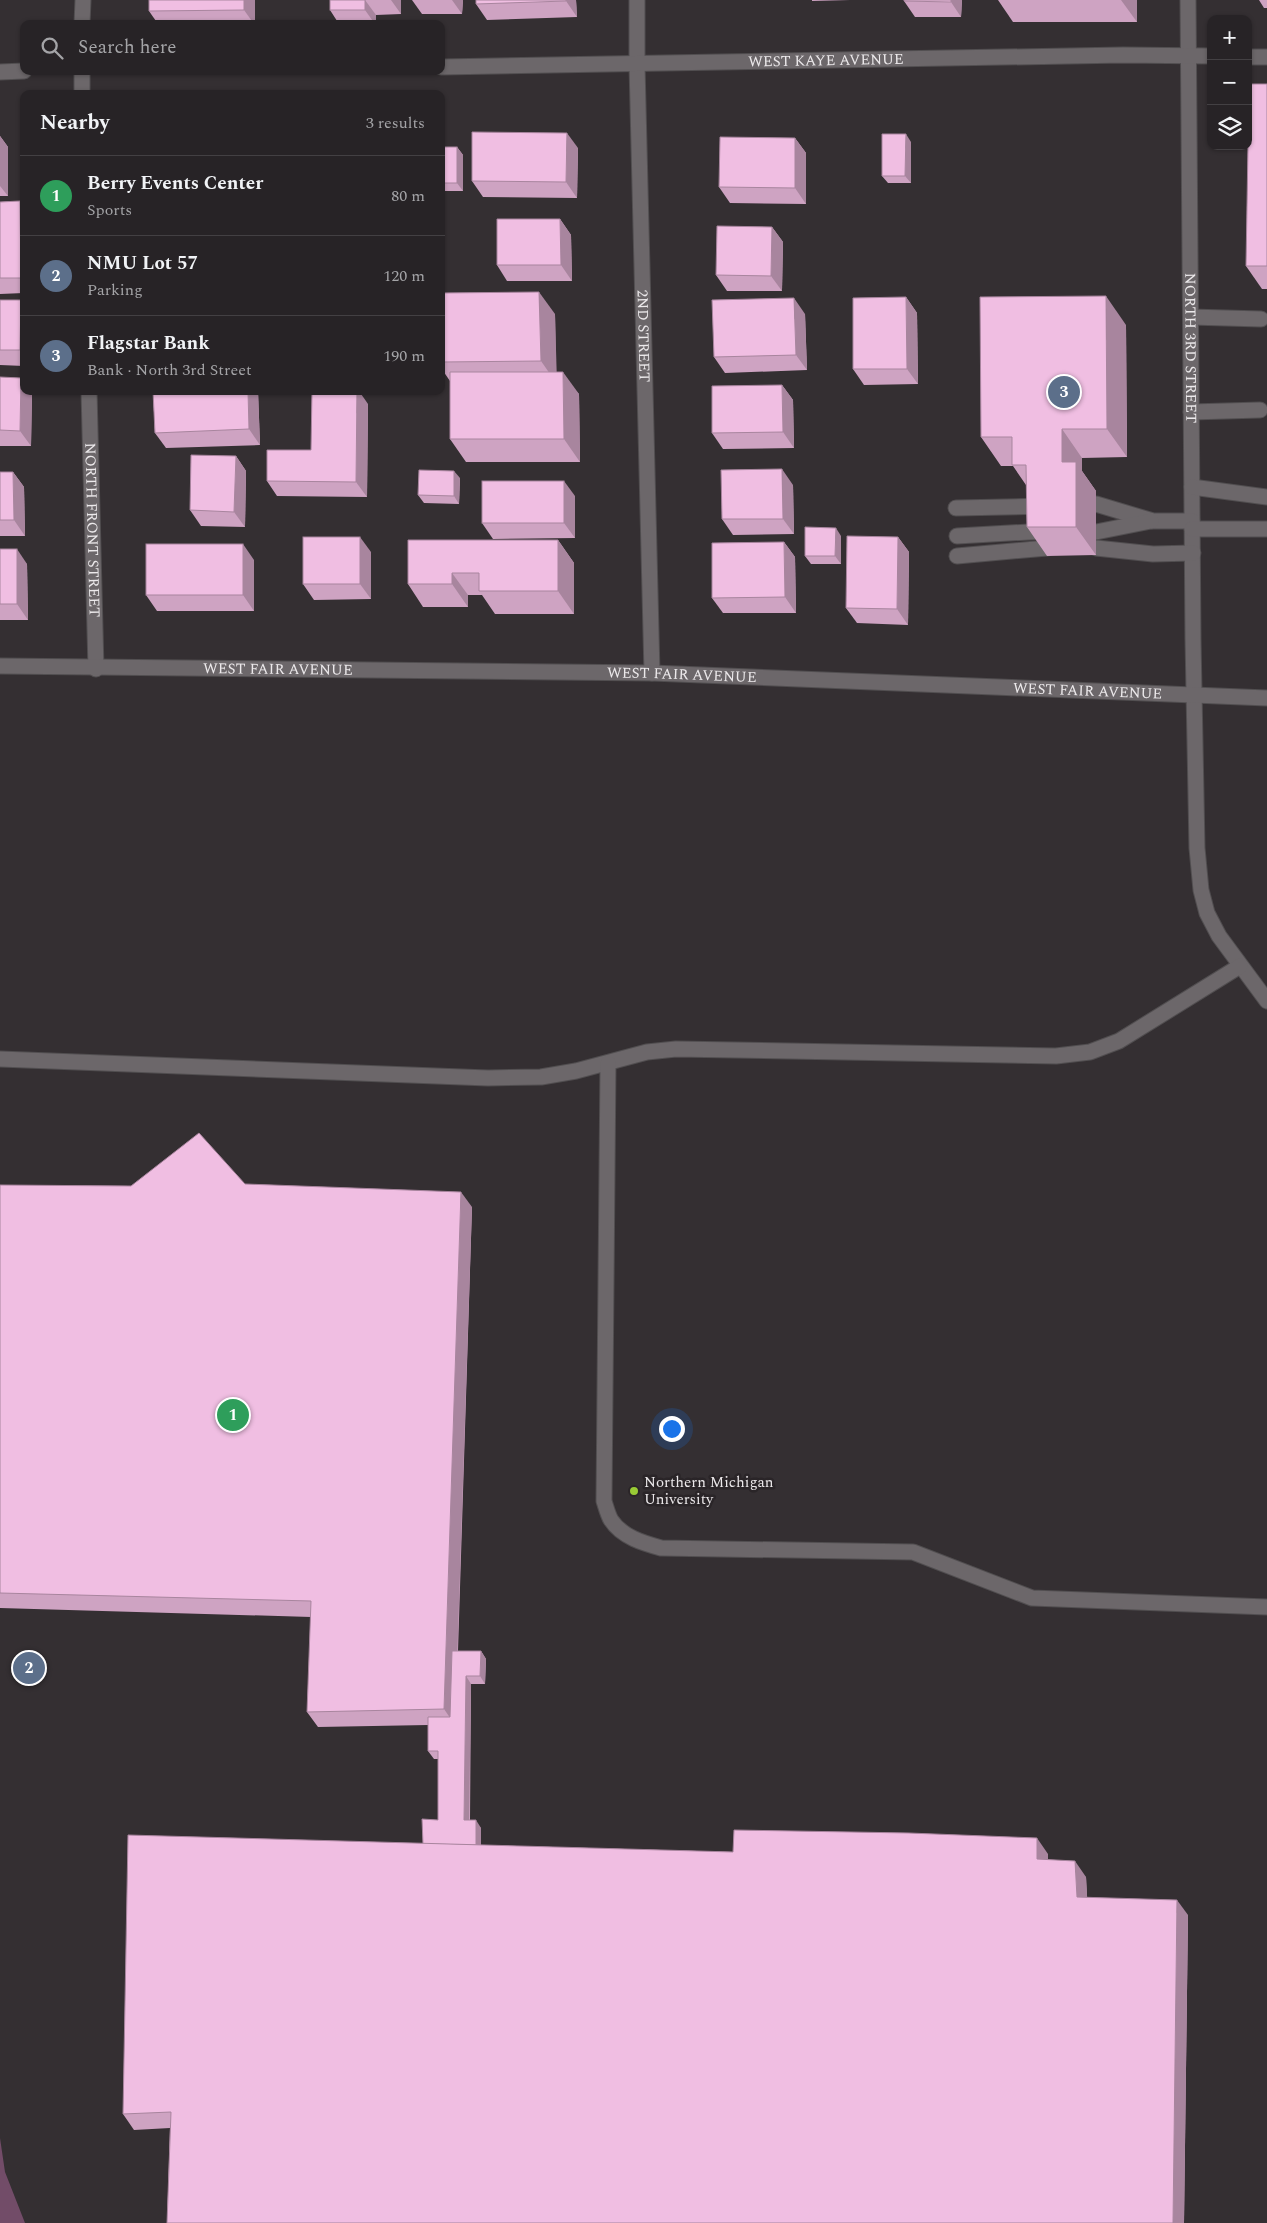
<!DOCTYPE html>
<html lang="en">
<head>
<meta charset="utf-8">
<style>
	body { margin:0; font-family:Spectral,serif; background:#332f32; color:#f1f3f6 }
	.controls { position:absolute; right:15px; top:15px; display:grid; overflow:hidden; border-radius:10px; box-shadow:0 1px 4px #0004 }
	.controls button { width:45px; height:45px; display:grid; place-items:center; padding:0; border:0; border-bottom:1px solid #434043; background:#272326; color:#f1f3f6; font:25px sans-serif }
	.you { position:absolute; left:671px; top:1428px; width:18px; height:18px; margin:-12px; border:4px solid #fff; border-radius:50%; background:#1a73e8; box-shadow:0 0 0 8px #1a73e833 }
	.badge { display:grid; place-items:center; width:32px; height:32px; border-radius:50%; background:#8c9099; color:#fff; font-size:16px; font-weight:700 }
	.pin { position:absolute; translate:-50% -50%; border:2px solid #fff; box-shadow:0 1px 5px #0006 }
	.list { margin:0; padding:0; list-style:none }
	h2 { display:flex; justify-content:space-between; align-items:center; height:65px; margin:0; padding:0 20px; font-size:21px }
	h2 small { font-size:16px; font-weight:400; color:#a4a4a7 }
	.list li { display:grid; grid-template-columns:32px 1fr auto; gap:15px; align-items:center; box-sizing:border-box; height:80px; padding:0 20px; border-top:1px solid #434043 }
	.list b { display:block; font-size:19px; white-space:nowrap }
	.list p { margin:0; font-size:16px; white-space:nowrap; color:#a4a4a7 }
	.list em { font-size:16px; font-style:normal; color:#a4a4a7 }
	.icon { flex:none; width:28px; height:28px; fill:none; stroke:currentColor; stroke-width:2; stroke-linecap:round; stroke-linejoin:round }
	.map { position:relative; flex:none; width:1267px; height:2223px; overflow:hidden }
	.search { position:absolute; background:#272326; box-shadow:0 1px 4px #0004; left:20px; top:20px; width:425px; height:55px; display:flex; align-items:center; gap:12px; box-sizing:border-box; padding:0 18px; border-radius:10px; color:#a4a4a7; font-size:19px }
	.panel { position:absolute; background:#272326; box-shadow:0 1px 4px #0004; left:20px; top:90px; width:425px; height:305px; border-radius:10px }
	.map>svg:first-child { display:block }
	.green { fill:#724c68 }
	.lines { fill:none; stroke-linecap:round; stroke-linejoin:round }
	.minor-casing { stroke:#514e50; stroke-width:17 }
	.minor { stroke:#6c676a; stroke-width:15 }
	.wall { fill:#cea3c2 }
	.shaded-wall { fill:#a8859e }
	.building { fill:#f0bee2; stroke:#a8859e }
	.poi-dot { fill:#99cb35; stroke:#2a2528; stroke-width:2 }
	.labels { text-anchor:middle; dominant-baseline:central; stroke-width:5; stroke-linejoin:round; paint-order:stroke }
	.street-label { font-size:15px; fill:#ece9eb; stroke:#2a2528 }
	.poi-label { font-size:15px; fill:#ece9eb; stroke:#2a2528; text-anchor:start }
</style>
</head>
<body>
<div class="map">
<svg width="1267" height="2223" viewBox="0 0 1267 2223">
	<rect width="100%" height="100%" fill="#342f32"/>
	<path class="green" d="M0 2138 5 2172 25 2223H0Z"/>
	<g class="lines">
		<defs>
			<g id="minor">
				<path id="s1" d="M637 0V65L652 673"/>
				<path id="s2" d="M1188 0 1193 639 1197 848 1201 890 1207 913 1219 936 1267 1001"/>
				<path d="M82 24 83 0"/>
				<path d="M1248 57H1267"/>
				<path id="s3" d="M441 67 1123 55 1211 56"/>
				<path d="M82 71V94"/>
				<path d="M0 72 24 71"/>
				<path d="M1191 317 1261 319"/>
				<path id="s4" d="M89 391 96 669"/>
				<path d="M1191 412 1260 410"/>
				<path d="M1192 487 1267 497"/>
				<path d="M1096 504 1153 521H1192"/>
				<path d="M956 508 1047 506"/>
				<path d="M1192 529H1267"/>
				<path d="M1096 532 1151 521"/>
				<path d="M957 536 1047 531"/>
				<path d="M1096 548 1153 554 1193 553"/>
				<path d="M957 556 1047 548"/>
				<path id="s5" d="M0 666 652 673 1267 698"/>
				<path d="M0 1059 488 1078 541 1077 576 1071 647 1052 676 1049 1056 1056 1090 1052 1119 1041 1240 966"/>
				<path d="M608 1063 604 1501C606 1507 608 1515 611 1520 622 1537 643 1543 661 1548L913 1552 1032 1598 1267 1607"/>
			</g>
		</defs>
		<use href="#minor" class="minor-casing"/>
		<use href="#minor" class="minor"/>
	</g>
	<g class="wall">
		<path d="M149 0H255V24H158L149 11Z"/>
		<path d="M330 0H401V14L376 15V24H339L330 10Z"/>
		<path d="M412 0H463L462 14H422Z"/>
		<path d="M476 0H576L577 17 487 20 476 4Z"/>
		<path d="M812 0H850L812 1Z"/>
		<path d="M904 0H962L961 17H915L904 1Z"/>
		<path d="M998 0H1137V22H1013Z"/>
		<path d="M1259 0H1267V8H1264Z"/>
		<path d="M1267 84V289H1262L1246 266Z"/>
		<path d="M0 136 8 147V196H0Z"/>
		<path d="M795 138 806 153V204L730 203 719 187Z"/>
		<path d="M911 142V183H888L882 176Z"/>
		<path d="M441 147H457L463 155V191H441Z"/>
		<path d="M578 148 577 198 483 197 472 181Z"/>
		<path d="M20 201 24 206V293L0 294V202Z"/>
		<path d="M560 219 571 235 572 281H507L497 265Z"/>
		<path d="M772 227 783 242 782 291H727L716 275Z"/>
		<path d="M441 293 555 314 556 372 579 394 580 462H466L450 439V381L441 368Z"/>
		<path d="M906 297 917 313 918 384 864 385 853 369Z"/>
		<path d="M0 300H21L24 305V366L0 365Z"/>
		<path d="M805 314 807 370 725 373 714 357Z"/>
		<path d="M1126 325 1127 457 1082 458V471L1096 491V555L1047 556 1027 527 1026 485 1013 466H1001L981 437Z"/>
		<path d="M0 377 24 391H31L32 393 31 446H0Z"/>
		<path d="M782 385 793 400 794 448 723 449 712 433Z"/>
		<path d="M153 391H258L260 445 166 448 155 433Z"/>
		<path d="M368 404 367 497 277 496 267 481 311 450Z"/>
		<path d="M236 456 246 471 245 527 201 526 190 510Z"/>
		<path d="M0 472H13L24 487 25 536H0Z"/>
		<path d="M460 478 459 504 424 503 418 495Z"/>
		<path d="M793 485 794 534 733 535 722 519Z"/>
		<path d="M575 496V538L493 539 482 523Z"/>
		<path d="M841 536V564H811L805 556Z"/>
		<path d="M898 537 909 552 908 625 857 623 846 608Z"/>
		<path d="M558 540 574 563V614H495L482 595H468V607H423L408 584Z"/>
		<path d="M784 542 795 557 796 613H723L712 598Z"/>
		<path d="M0 549 27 564 28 620H0Z"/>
		<path d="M371 552V599L314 600 303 584Z"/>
		<path d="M254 560V611H157L146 595Z"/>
		<path d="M245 1184 472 1207 458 1651H481L486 1659 485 1684H471L470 1820 481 1828V1845L733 1852 1048 1854V1860L1086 1877 1087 1897 1188 1915 1184 2223H167L170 2128 134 2130 123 2114 423 1844 438 1820V1759H434L428 1751V1725L318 1727 307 1712 311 1617 0 1608V1185L131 1186Z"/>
	</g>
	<g class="shaded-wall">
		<path d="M244 0H255V24H254L244 10Z"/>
		<path d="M365 0 376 15V24H375L365 10Z"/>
		<path d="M391 0H401V14Z"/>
		<path d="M452 0H463L462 14Z"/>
		<path d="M566 0H576L577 17 566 1Z"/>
		<path d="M951 0H962L961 17 951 2Z"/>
		<path d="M1121 0H1137V22Z"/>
		<path d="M567 133 578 148 577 198 566 182Z"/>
		<path d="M906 134 911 142V183L905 176Z"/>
		<path d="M0 136 8 147V196L0 186Z"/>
		<path d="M795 138 806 153V204L795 188Z"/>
		<path d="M457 147 463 155V191L457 183Z"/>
		<path d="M20 201 24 206V281L21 278Z"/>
		<path d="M560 219 571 235 572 281 561 265Z"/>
		<path d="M772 227 783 242 782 291 771 276Z"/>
		<path d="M539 292 555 314 557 384 541 361Z"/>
		<path d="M1106 296 1126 325 1127 457 1107 429Z"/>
		<path d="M906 297 917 313 918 384 907 369Z"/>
		<path d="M794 298 805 314 807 370 796 355Z"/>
		<path d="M21 300 24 305V356L20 350Z"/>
		<path d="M563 372 579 394 580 462 564 439Z"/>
		<path d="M21 378 24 382V391H31L32 393 31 446 20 431Z"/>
		<path d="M782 385 793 400 794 448 783 432Z"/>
		<path d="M248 391H258L260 445 249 429Z"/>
		<path d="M357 391H359L368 404 367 497 356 482Z"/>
		<path d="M1062 429 1082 458V471L1096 491V555L1076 527 1062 462Z"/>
		<path d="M236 456 246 471 245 527 234 512Z"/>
		<path d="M782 469 793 485 794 534 783 519Z"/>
		<path d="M454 471 460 478 459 504 454 496Z"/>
		<path d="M13 472 24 487 25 536 14 520Z"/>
		<path d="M564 481 575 496V538L564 523Z"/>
		<path d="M836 528 841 536V564L835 556Z"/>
		<path d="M360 537 371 552V599L360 584Z"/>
		<path d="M898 537 909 552 908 625 897 609Z"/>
		<path d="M558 540 574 563V614L558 591Z"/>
		<path d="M784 542 795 557 796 613 785 597Z"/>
		<path d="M243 544 254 560V611L243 595Z"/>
		<path d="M17 549 27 564 28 620 17 604Z"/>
		<path d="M452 573 468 595V607L452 584Z"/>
		<path d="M461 1192 472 1207 455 1725 444 1709Z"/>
		<path d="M481 1651 486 1659 485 1684 480 1676Z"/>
		<path d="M466 1676 471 1684 469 1828 464 1820Z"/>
		<path d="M476 1820 481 1828V1854L476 1846Z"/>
		<path d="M1037 1838 1048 1854V1875L1037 1859Z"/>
		<path d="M1075 1861 1086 1877 1088 1913 1077 1897Z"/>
		<path d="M1177 1900 1188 1915 1184 2223H1173Z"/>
	</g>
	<g class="building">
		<path d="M149 0H244V10L149 11Z"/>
		<rect x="330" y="0" width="35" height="10"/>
		<path d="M476 0H566V1L476 4Z"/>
		<path d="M904 0H951V2L904 1Z"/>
		<path d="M1249 84H1267V266H1246Z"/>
		<path d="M472 132 567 133 566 182 472 181Z"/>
		<path d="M882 134H906L905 176H882Z"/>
		<path d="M720 137 795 138V188L719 187Z"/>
		<rect x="441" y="147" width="16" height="36"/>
		<path d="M20 201 21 278H0V202Z"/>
		<path d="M497 219H560L561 265H497Z"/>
		<path d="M717 226 772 227 771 276 716 275Z"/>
		<path d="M539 292 541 361 441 362V293Z"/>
		<path d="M1106 296 1107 429H1062V462H1076V527H1027L1026 465H1012V437H981L980 297Z"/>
		<path d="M906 297 907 369H853V298Z"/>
		<path d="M794 298 796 355 714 357 712 300Z"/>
		<path d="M0 300H21L20 350H0Z"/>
		<path d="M450 372H563L564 439H450Z"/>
		<path d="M0 377 21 378 20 431 0 430Z"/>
		<path d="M782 385 783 432 712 433V386Z"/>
		<path d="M153 391H248L249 429 155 433Z"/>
		<path d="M312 391H357L356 482 267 481V450H311Z"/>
		<path d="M191 455 236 456 234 512 190 510Z"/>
		<path d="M782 469 783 519H722L721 470Z"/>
		<path d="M419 470 454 471V496L418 495Z"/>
		<path d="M0 472H13L14 520H0Z"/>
		<rect x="482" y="481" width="82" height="42"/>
		<path d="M805 527 836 528 835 556H805Z"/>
		<path d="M847 536 898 537 897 609 846 608Z"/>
		<rect x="303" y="537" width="57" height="47"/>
		<path d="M408 540H558V591H479V573H452V584H408Z"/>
		<path d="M784 542 785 597 712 598V543Z"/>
		<rect x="146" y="544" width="97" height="51"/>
		<rect x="0" y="549" width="17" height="55"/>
		<path d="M199 1133 245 1184 461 1192 444 1709 307 1712 311 1601 0 1593V1185L131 1186Z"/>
		<path d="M452 1651H481L480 1676H466L464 1820H476V1845L423 1844 422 1819 438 1820V1751H428V1717H450Z"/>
		<path d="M734 1830 909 1833 1037 1838V1859L1075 1861 1077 1897 1177 1900 1173 2223H167L171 2112 123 2114 128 1835 733 1852Z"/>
	</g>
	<circle class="poi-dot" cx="634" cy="1491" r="5"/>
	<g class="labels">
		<g class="street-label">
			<text stroke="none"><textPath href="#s3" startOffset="385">WEST KAYE AVENUE</textPath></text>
			<text stroke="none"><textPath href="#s1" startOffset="336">2ND STREET</textPath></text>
			<text stroke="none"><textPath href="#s2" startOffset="348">NORTH 3RD STREET</textPath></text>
			<text stroke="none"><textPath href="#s4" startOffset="139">NORTH FRONT STREET</textPath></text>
			<text stroke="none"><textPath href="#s5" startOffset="278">WEST FAIR AVENUE</textPath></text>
			<text stroke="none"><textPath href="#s5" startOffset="682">WEST FAIR AVENUE</textPath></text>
			<text stroke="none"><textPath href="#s5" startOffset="1088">WEST FAIR AVENUE</textPath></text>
		</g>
		<g class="poi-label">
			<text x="644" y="1482">Northern Michigan<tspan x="644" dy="17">University</tspan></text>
		</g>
	</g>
</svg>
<div class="controls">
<button>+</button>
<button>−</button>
<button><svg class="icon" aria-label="layers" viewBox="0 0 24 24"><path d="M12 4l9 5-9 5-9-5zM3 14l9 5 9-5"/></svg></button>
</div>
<div class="you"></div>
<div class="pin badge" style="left:233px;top:1415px;background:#2e9e5b">1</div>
<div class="pin badge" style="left:29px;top:1668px;background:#5c6f8a">2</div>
<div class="pin badge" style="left:1064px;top:392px;background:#5c6f8a">3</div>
<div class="search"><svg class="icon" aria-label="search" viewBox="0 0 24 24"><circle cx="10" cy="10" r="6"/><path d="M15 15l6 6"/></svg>Search here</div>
<section class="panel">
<h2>Nearby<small>3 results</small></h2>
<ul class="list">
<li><span class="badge" style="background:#2e9e5b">1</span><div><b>Berry Events Center</b><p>Sports</p></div><em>80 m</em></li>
<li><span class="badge" style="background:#5c6f8a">2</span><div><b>NMU Lot 57</b><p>Parking</p></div><em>120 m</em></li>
<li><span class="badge" style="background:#5c6f8a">3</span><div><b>Flagstar Bank</b><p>Bank · North 3rd Street</p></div><em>190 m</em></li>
</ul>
</section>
</div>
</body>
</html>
